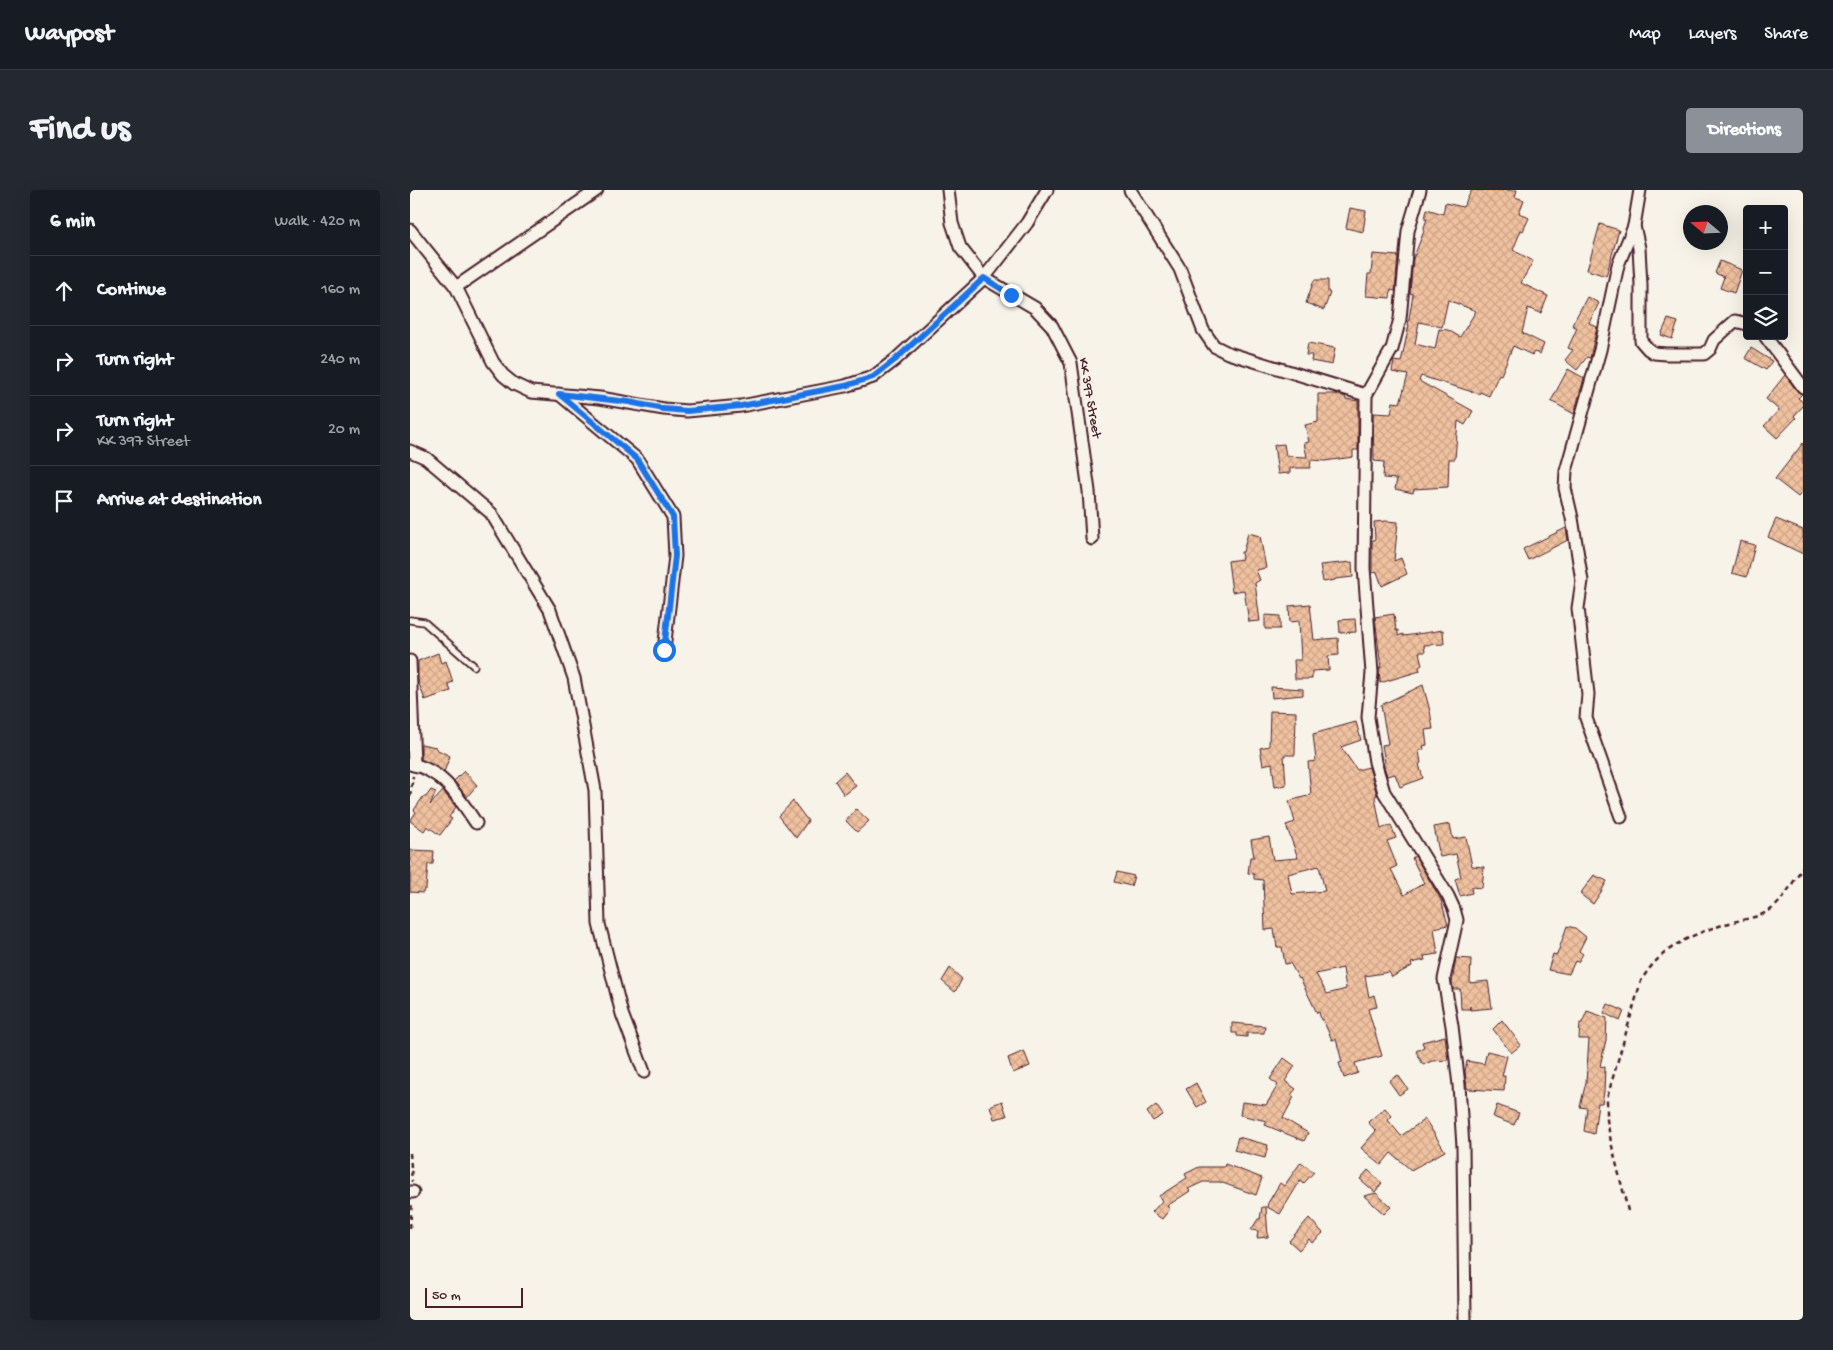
<!DOCTYPE html>
<html lang="en">
<head>
<meta charset="utf-8">
<style>
	body { margin:0; font-family:"Gochi Hand",sans-serif; background:#242831; color:#f1f3f6 }
	.controls { position:absolute; right:15px; top:15px; display:grid; overflow:hidden; border-radius:5px; box-shadow:0 5px 20px #0002 }
	.controls button { width:45px; height:45px; display:grid; place-items:center; padding:0; border:0; border-bottom:1px solid #363941; background:#171b24; color:#f1f3f6; font:25px sans-serif }
	.compass { position:absolute; left:1273px; top:15px; width:45px; height:45px; border-radius:50%; background:#171b24; box-shadow:0 5px 20px #0002; rotate:289deg }
	.scale { position:absolute; left:15px; bottom:12px; width:98px; box-sizing:border-box; padding-left:5px; border:2px solid #4a1f2b; border-top:0; font-size:14px; line-height:18px; white-space:nowrap; color:#4a1f2b; -webkit-text-stroke:4px #f7f3e8; paint-order:stroke }
	.stop { position:absolute; width:15px; height:15px; margin:-11px; border:4px solid #1a73e8; border-radius:50%; background:#fff }
	.stop.end { background:#1a73e8; border-color:#fff; box-shadow:0 1px 5px #0008 }
	.list { margin:0; padding:0; list-style:none }
	h2 { display:flex; justify-content:space-between; align-items:center; height:65px; margin:0; padding:0 20px; font-size:21px }
	h2 small { font-size:16px; font-weight:400; color:#9ea1a6 }
	.list li { display:grid; grid-template-columns:32px 1fr auto; gap:15px; align-items:center; box-sizing:border-box; height:70px; padding:0 20px; border-top:1px solid #363941 }
	.list b { display:block; font-size:19px; white-space:nowrap }
	.list p { margin:0; font-size:16px; white-space:nowrap; color:#9ea1a6 }
	.list em { font-size:16px; font-style:normal; color:#9ea1a6 }
	.icon { flex:none; width:28px; height:28px; fill:none; stroke:currentColor; stroke-width:2; stroke-linecap:round; stroke-linejoin:round }
	.map { position:relative; flex:none; width:1393px; height:1130px; overflow:hidden; border-radius:5px }
	header { display:flex; align-items:center; gap:30px; box-sizing:border-box; height:70px; padding:0 25px; background:#171b24; border-bottom:1px solid #363941 }
	header strong { font-size:24px }
	nav { display:flex; gap:28px; margin-inline-start:auto; font-size:18px }
	.intro { display:flex; align-items:center; justify-content:space-between; box-sizing:border-box; height:120px; padding:0 30px }
	h1 { margin:0; font-size:35px }
	.button { padding:12px 22px; border-radius:5px; background:#8c9099; color:#fff; font-size:18px; font-weight:700 }
	main { display:flex; gap:30px; padding:0 30px }
	aside { flex:1; background:#171b24; border-radius:5px; box-shadow:0 5px 20px #0002 }
	.map>svg:first-child { display:block }
	.building { fill:url(#building-cross-hatch); stroke:#4a1f2b; fill-rule:evenodd }
	.lines { fill:none; stroke-linecap:round; stroke-linejoin:round }
	.lane-casing { stroke:#4a1f2b; stroke-width:9 }
	.street-casing { stroke:#4a1f2b; stroke-width:15 }
	.path { stroke:#4a1f2b; stroke-width:2.5; stroke-dasharray:5 4; stroke-linecap:butt }
	.lane { stroke:#f7f3e8; stroke-width:5.5 }
	.street { stroke:#f7f3e8; stroke-width:11 }
	.route { stroke:#1a73e8; stroke-width:6 }
	.labels { text-anchor:middle; dominant-baseline:central; stroke-width:4.5; stroke-linejoin:round; paint-order:stroke }
	.street-label { font-size:14px; fill:#4a1f2b; stroke:#f7f3e8 }
</style>
</head>
<body>
<header>
<strong>Waypost</strong>
<nav><a>Map</a><a>Layers</a><a>Share</a></nav>
</header>
<div class="intro"><h1>Find us</h1><a class="button">Directions</a></div>
<main>
<aside>
<h2>6 min<small>Walk · 420 m</small></h2>
<ul class="list">
<li><svg class="icon" aria-label="ahead" viewBox="0 0 24 24"><path d="M12 20V5M6 11l6-6 6 6"/></svg><div><b>Continue</b></div><em>160 m</em></li>
<li><svg class="icon" aria-label="right" viewBox="0 0 24 24"><path d="M7 20v-9h11M14 6l5 5-5 5"/></svg><div><b>Turn right</b></div><em>240 m</em></li>
<li><svg class="icon" aria-label="right" viewBox="0 0 24 24"><path d="M7 20v-9h11M14 6l5 5-5 5"/></svg><div><b>Turn right</b><p>KK 397 Street</p></div><em>20 m</em></li>
<li><svg class="icon" aria-label="arrive" viewBox="0 0 24 24"><path d="M6 21V4h12l-3 4 3 4H6"/></svg><div><b>Arrive at destination</b></div></li>
</ul>
</aside>
<div class="map">
<svg width="1393" height="1130" viewBox="0 0 1393 1130">
	<defs>
		<pattern id="building-cross-hatch" width="8" height="8" patternUnits="userSpaceOnUse" patternTransform="scale(1.25)"><rect width="8" height="8" fill="#efc19f"/><path d="M0 0l8 8M0 8l8-8" fill="none" stroke="#cea589"/></pattern>
	</defs>
	<rect width="100%" height="100%" fill="#f7f3e8"/>
	<filter id="ink" filterUnits="userSpaceOnUse"><feTurbulence type="fractalNoise" baseFrequency=".02" numOctaves="2"/><feDisplacementMap in="SourceGraphic" scale="10" xChannelSelector="R" yChannelSelector="G"/><feConvolveMatrix kernelMatrix="1 2 1 2 8 2 1 2 1" color-interpolation-filters="sRGB"/></filter>
	<g filter="url(#ink)">
		<g class="building">
			<path d="M1062 0H1107L1105 7 1114 10 1109 23 1119 28 1113 41 1111 40 1103 60 1123 71 1111 93 1138 106 1131 123 1118 118 1112 143 1134 154 1130 164 1124 162 1122 165 1103 156 1091 185 1089 184 1079 206 1070 202 1069 204 1011 186 1009 191 1063 221 1055 235 1048 231 1045 269H1039L1038 297 1004 299 1003 303 985 299 987 289 973 288 974 272 964 271 963 223 981 224 983 212 990 213 998 185 982 182 984 171 991 172 999 135H998L1003 104 1000 103 1003 69 1014 41 1013 40 1017 29H1015L1017 19 1033 24 1035 13 1053 17ZM1038 110 1066 121 1050 147 1038 140 1029 139 1025 159 1005 154 1009 132 1032 137Z"/>
			<path d="M940 18 956 21 953 42 936 38Z"/>
			<path d="M1190 34 1209 40 1196 86 1177 80Z"/>
			<path d="M963 64 988 66 985 101 981 100 980 108 956 106 958 84H961Z"/>
			<path d="M1310 71 1332 80 1324 103 1310 98 1314 87 1305 83Z"/>
			<path d="M904 90H918V102L920 103 914 120 896 113Z"/>
			<path d="M1177 107 1189 113 1179 133 1187 137 1180 168 1177 167 1167 180 1155 170 1163 160 1158 158 1167 138 1162 135Z"/>
			<path d="M1258 129 1268 132 1262 149 1251 145Z"/>
			<path d="M898 153 925 158 922 175 901 171 902 165H896Z"/>
			<path d="M1341 158 1362 171 1356 180 1335 168Z"/>
			<path d="M1158 179 1174 188 1164 224 1141 211Z"/>
			<path d="M1375 185 1387 201 1392 204 1388 208 1393 212V216L1384 226 1386 228 1367 248 1354 236 1369 220 1356 209Z"/>
			<path d="M908 204H926L936 207 935 209 948 211V260H943V267L915 271 901 270 900 278H880V283L868 284 864 255 874 254 876 266 897 267 894 253 899 252 895 235 908 232Z"/>
			<path d="M1393 253V301L1388 307 1365 289Z"/>
			<path d="M1366 329 1393 340V364L1358 347Z"/>
			<path d="M976 331 988 332 984 371 991 368 997 384 972 396 967 382 962 383V350H965L964 332Z"/>
			<path d="M1156 338 1158 350 1118 370 1113 359Z"/>
			<path d="M838 343 850 346 856 378 846 380 850 390 845 393 850 431 839 432 834 400 822 402 818 371 832 369 831 362H833Z"/>
			<path d="M1330 351 1345 355 1337 387 1322 383Z"/>
			<path d="M942 372 943 387 925 389V390L913 392 910 375Z"/>
			<path d="M900 414 904 450 928 448 929 465 918 466 919 480 902 481V489H885L884 470H891L889 431 880 432 879 416Z"/>
			<path d="M984 424 986 441 988 440V446L993 444V446L1001 445 1033 440 1034 454 1014 455 1015 462H1009L1012 475 1009 477 1010 481 970 493 969 478H971L965 427Z"/>
			<path d="M855 425 870 426V439H855Z"/>
			<path d="M945 429 946 442 930 443 929 430Z"/>
			<path d="M28 463 31 473 36 471 43 492 38 494 41 501 15 510 8 491V471Z"/>
			<path d="M1013 495 1020 521 1023 539 1015 540 1017 555 1013 556 1014 559 1009 561 1011 573 1009 574 1013 588 990 597 985 584 977 586 973 573 975 572 972 555 978 554 971 515Z"/>
			<path d="M861 497 893 499V505L862 508Z"/>
			<path d="M860 521 886 522 885 565H874L876 595 865 597 862 573 853 575 850 558 859 556Z"/>
			<path d="M946 532 951 550 931 557 947 580 959 577 967 605 965 607 971 639 981 635 986 648 977 651 987 676 981 679 994 705 1014 693 1002 668 1005 666 1031 710 1038 735 1024 738 1028 764 1014 766 1015 770 1001 773 1002 776 982 787 979 782 955 786 959 807 964 805 967 817 958 819 972 866 945 873 948 883 934 888 929 873 932 872 926 849 922 850 913 830H911L909 822 907 823 890 788 889 789 880 773 875 774 872 757H867L864 739 855 740 853 690 844 689V684L838 683 840 667H844L841 650 859 647 863 670 888 668 876 635 885 632 879 611 901 605 898 572 906 571 903 544ZM909 676 915 701 882 704 878 684ZM933 778 936 799 917 804 906 784Z"/>
			<path d="M11 554 26 557V559L40 566 34 582 11 569Z"/>
			<path d="M54 581 67 595 57 607 44 591Z"/>
			<path d="M435 582 446 596 434 605 425 591Z"/>
			<path d="M21 600 26 602 20 615 33 601 46 617 39 627 42 629 30 645 17 636 14 641 0 631 6 622 4 620 13 607H16Z"/>
			<path d="M383 611 398 631 386 648 369 626Z"/>
			<path d="M446 619 459 631 447 642 436 631Z"/>
			<path d="M1040 634 1043 649 1056 647 1062 676 1074 677 1072 698 1061 697 1062 703 1050 706 1045 689 1051 687 1046 664 1030 667 1024 637Z"/>
			<path d="M1 660 24 661 23 674H18L16 699H14L13 703 0 702Z"/>
			<path d="M707 682 724 686 721 696 704 692Z"/>
			<path d="M1184 685 1197 691 1191 702 1183 714 1170 704Z"/>
			<path d="M1157 736 1165 738 1176 747 1169 761 1173 764 1168 772 1165 771 1159 784 1138 780 1143 764 1147 765Z"/>
			<path d="M1046 768 1061 769 1060 793 1078 791 1082 818 1060 820V816V819H1051L1050 799H1043L1042 793Z"/>
			<path d="M540 778 552 789 545 802 532 791Z"/>
			<path d="M1198 814 1214 821 1210 831 1194 823Z"/>
			<path d="M1177 821 1197 828 1196 850 1190 876 1195 877 1194 902 1192 913H1188L1184 944 1174 941 1177 918 1170 917 1176 892 1179 849H1169L1170 833H1172Z"/>
			<path d="M1092 830 1111 855 1101 863 1083 839Z"/>
			<path d="M822 833 855 836 854 843H837V847L827 846V843H822Z"/>
			<path d="M1035 846 1038 870 1022 871 1013 875 1006 861 1014 857 1012 852Z"/>
			<path d="M614 861 620 876 603 883 598 868Z"/>
			<path d="M1077 861 1097 866 1092 886H1095L1094 901 1058 899 1057 898 1055 882 1057 871 1074 874Z"/>
			<path d="M874 868 885 876 875 891 886 899 881 905 884 907 873 928 898 943 894 951 855 935 857 931 830 925 832 912 856 915 868 895 860 889Z"/>
			<path d="M988 885 998 899 989 905 979 891Z"/>
			<path d="M786 893 796 912 787 917 776 899Z"/>
			<path d="M592 911 597 926 584 929 580 916Z"/>
			<path d="M746 915 753 925 743 931 737 922Z"/>
			<path d="M1087 915 1109 923 1104 935 1083 927Z"/>
			<path d="M975 918 982 926 978 930 991 946 1015 929 1035 961 1001 980 981 963 971 975 951 958 966 941 958 932Z"/>
			<path d="M828 947 858 955 855 968 824 960Z"/>
			<path d="M891 972 904 982 893 994 890 991 870 1024 857 1017 858 1013 870 993 874 996Z"/>
			<path d="M815 974 852 988 846 1005 810 992H793L778 999 780 1001 757 1016 760 1019 752 1029 742 1022 752 1011 749 1006 777 988 775 984 789 977H814Z"/>
			<path d="M958 980 972 993 965 1002 950 989Z"/>
			<path d="M966 1003 981 1017 974 1024 954 1006Z"/>
			<path d="M852 1017H856L858 1047 847 1048 848 1041 841 1040 848 1029H850Z"/>
			<path d="M899 1028 913 1043 902 1053 899 1049 889 1060 879 1051Z"/>
		</g>
		<g class="lines">
			<defs>
				<path id="lane" d="M0 430 14 432 64 476"/>
				<g id="street">
					<path d="M538 0 542 33 550 57 574 88 625 118 642 136 661 173 679 301 682 349"/>
					<path d="M720 0 770 79 793 140 804 156 818 163 956 205"/>
					<path d="M1010 0 998 41 990 129 982 159 956 205 954 378 962 483 958 527 965 572 974 602 1038 706 1044 719 1047 730 1034 789 1042 836 1049 895 1053 957 1055 1130"/>
					<path d="M1224 36 1229 58 1231 95V151L1238 159 1244 163 1256 164H1294L1300 159 1304 150 1325 131 1337 134"/>
					<path d="M0 40 46 97 83 172 93 185 104 194 121 202 190 208 254 219 277 221 331 216 435 196 463 187 485 170 574 88 617 33 637 0"/>
					<path d="M46 97 187 0"/>
					<path d="M1355 146 1393 197"/>
					<path d="M149 204 227 269 263 327 265 366 254 460"/>
					<path d="M0 261 16 268 81 323 140 420 164 488 185 600 189 734 212 824 234 882"/>
					<path d="M0 471 4 575"/>
					<path d="M0 574C32 579 49 608 66 633"/>
					<path d="M1211 627 1176 528 1178 504 1168 418 1172 391 1162 328 1155 298 1156 281 1190 160 1208 75 1224 36 1230 0"/>
					<path d="M0 1002H3"/>
				</g>
			</defs>
			<use href="#lane" class="lane-casing"/>
			<use href="#street" class="street-casing"/>
			<g class="path">
				<path d="M0 606 3 586"/>
				<path d="M0 963 2 992"/>
				<path d="M1218 1021 1201 952 1197 930V908L1231 791C1251 756 1286 742 1323 732 1335 729 1350 727 1360 720 1372 713 1384 690 1393 677"/>
				<path d="M0 1038 2 1012"/>
			</g>
			<use href="#lane" class="lane"/>
			<use href="#street" class="street"/>
		</g>
	</g>
	<g class="lines" filter="url(#ink)">
		<path class="route" d="M254 460 265 366 263 327 227 269 149 204 219 212 254 219 277 221 331 216 435 196 463 187 485 170 574 88 601 105"/>
	</g>
	<g class="labels">
		<g class="street-label">
			<text transform="translate(679 208) rotate(80)">KK 397 Street</text>
		</g>
	</g>
</svg>
<div class="controls">
<button>+</button>
<button>−</button>
<button><svg class="icon" aria-label="layers" viewBox="0 0 24 24"><path d="M12 4l9 5-9 5-9-5zM3 14l9 5 9-5"/></svg></button>
</div>
<svg class="compass" viewBox="-18 -18 36 36"><path d="M0-13l5 13h-10z" fill="#e53935"/><path d="M0 13l5-13h-10z" fill="#9ea1a6"/></svg>
<div class="scale">50 m</div>
<div class="stop" style="left:254px;top:460px"></div>
<div class="stop end" style="left:601px;top:105px"></div>
</div>
</main>
</body>
</html>
